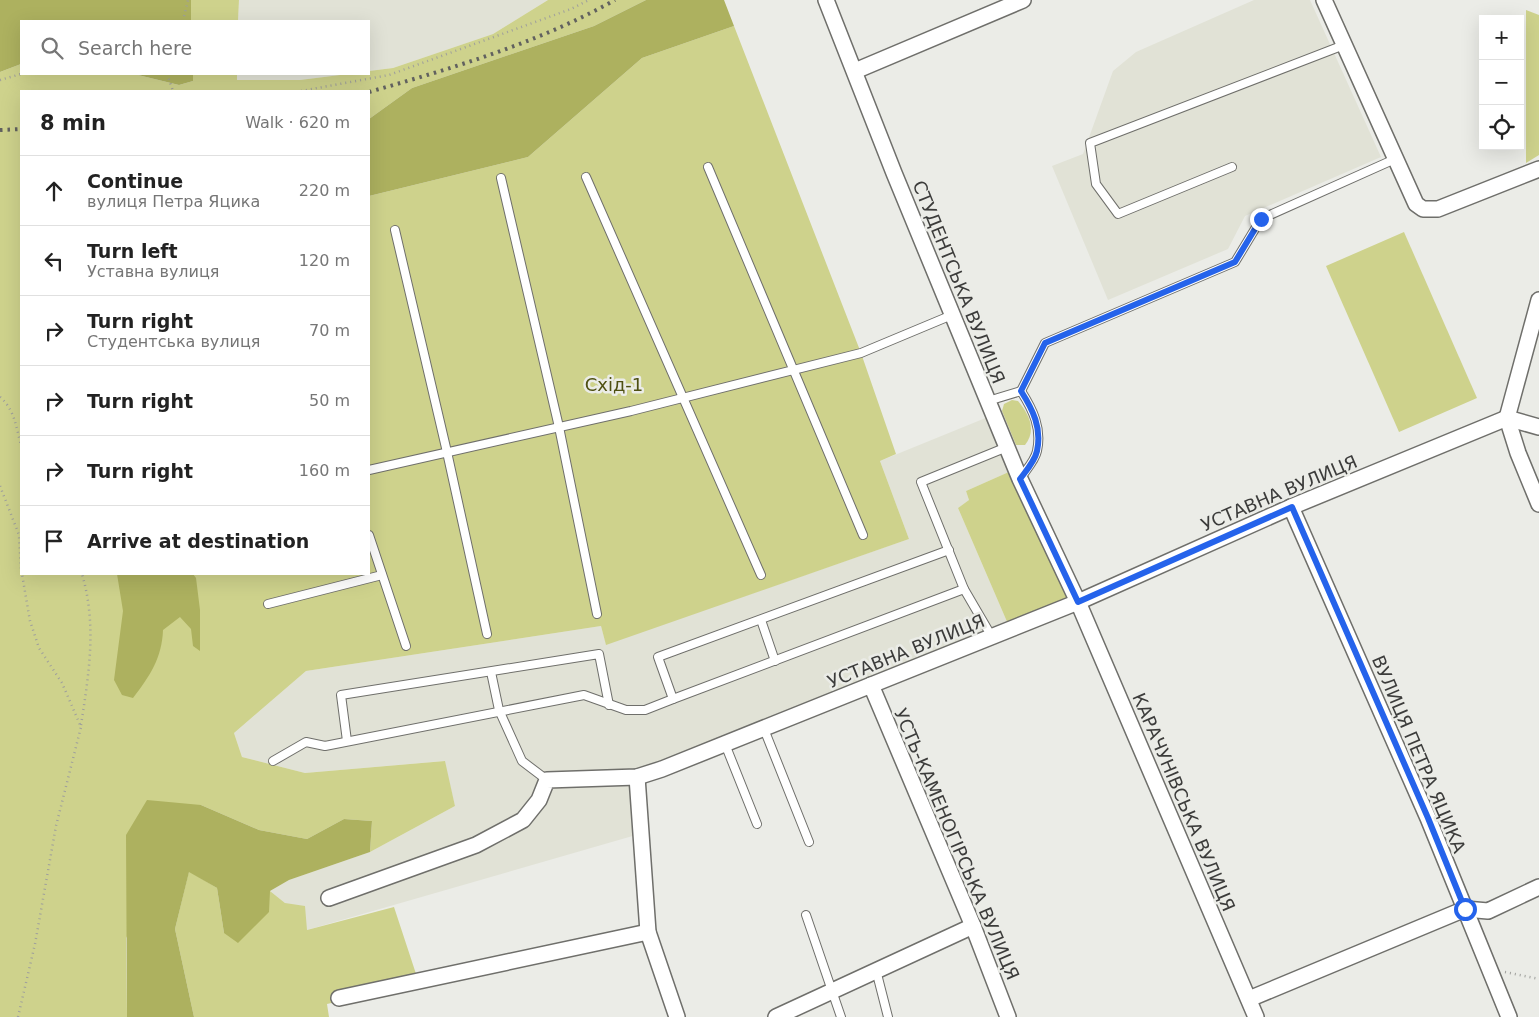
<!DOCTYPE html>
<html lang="en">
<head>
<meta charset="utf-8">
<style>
	body { margin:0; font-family:"DejaVu Sans",sans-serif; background:#f6f6f6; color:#222 }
	.controls { position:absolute; right:15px; top:15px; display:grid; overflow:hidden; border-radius:0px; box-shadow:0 5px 20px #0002 }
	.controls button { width:45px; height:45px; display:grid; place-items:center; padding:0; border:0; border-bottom:1px solid #e0e0e0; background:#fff; color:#222; font:25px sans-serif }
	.stop { position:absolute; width:15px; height:15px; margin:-11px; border:4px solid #2563eb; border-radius:50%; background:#fff }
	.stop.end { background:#2563eb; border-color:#fff; box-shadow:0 1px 5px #0008 }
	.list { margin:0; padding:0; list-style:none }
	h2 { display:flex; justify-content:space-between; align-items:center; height:65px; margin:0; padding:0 20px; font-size:21px }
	h2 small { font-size:16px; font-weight:400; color:#767676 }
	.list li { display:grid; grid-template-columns:32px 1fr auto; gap:15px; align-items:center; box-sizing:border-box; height:70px; padding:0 20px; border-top:1px solid #e0e0e0 }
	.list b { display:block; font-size:19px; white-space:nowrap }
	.list p { margin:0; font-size:16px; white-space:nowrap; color:#767676 }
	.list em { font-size:16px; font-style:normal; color:#767676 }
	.icon { flex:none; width:28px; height:28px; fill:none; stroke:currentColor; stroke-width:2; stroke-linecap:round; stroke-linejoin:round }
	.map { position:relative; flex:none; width:1539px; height:1017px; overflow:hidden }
	.search { position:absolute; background:#fff; box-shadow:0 5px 20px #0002; left:20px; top:20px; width:350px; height:55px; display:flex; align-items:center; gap:12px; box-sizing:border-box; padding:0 18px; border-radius:0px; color:#767676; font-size:19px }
	.panel { position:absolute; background:#fff; box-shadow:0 5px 20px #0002; left:20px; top:90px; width:350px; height:485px; border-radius:0px }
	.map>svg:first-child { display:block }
	.built { fill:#e1e2d6 }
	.green { fill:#ced28c }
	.forest { fill:#adb15f }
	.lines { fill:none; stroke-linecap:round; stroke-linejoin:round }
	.lane-casing { stroke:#6f6f6b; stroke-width:10 }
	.street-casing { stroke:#6f6f6b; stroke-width:18 }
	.path { stroke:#9f9f9c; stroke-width:2.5; stroke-dasharray:1 4; stroke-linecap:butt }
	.lane { stroke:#fff; stroke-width:8 }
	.street { stroke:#fff; stroke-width:15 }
	.rail { stroke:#61615f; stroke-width:4; stroke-dasharray:2.5 5; stroke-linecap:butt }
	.route { stroke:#2563eb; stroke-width:6 }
	.labels { text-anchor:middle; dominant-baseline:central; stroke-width:5; stroke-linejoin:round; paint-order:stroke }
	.street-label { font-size:18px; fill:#3c3c3b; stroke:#ebece7 }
	.park-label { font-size:18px; fill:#4e5012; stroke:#ebece7 }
</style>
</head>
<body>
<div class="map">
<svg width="1539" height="1017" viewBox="0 0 1539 1017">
	<rect width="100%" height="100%" fill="#ebece7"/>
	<g class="built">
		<path d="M239 0H548L493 34 393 68 369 71V21H238Z"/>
		<path d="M1254 0H1310L1381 157 1245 216 1228 249 1108 300 1052 166 1083 154 1113 71 1136 52Z"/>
		<path d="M237 74H348L300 80H237Z"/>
		<path d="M988 417 1011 471 966 491 969 500 958 508 1008 624 759 721 661 763 628 771 543 773 634 783 636 835 307 930 285 903 270 891 289 880 370 852 455 806 444 761 305 773 242 757 234 733 306 671 601 626 606 644 909 539 880 461Z"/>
	</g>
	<g class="green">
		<path d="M191 0H239L238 21H191Z"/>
		<path d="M548 0H646L594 26 412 88 369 119V91H21V574H369V196L528 157 642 58 734 26 861 353 896 454 880 461 909 539 606 645 601 626 306 671 234 733 242 757 305 773 445 761 455 806 370 852 372 821 344 819 307 839 259 830 201 805 126 938 127 1017H0V72L21 64V74H134L179 85 193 81V74H237V80H300L348 74H369V71L393 68 493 34Z"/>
		<path d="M1526 10 1539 15V155L1526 163Z"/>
		<path d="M1404 232 1477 398 1399 432 1326 266Z"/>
		<path d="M1012 400 1018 401C1029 414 1037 430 1025 445H1016L1002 411 1004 404Z"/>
		<path d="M1011 471 1067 597 1064 602 1008 624 958 508 969 500 966 491Z"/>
		<path d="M189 871 217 888 224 933 270 891 285 903 305 906 307 930 394 907 419 983 327 1004 329 1017H194L175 929Z"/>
	</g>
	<g class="forest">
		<path d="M0 0H191V21H21V64L0 72Z"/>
		<path d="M646 0H724L734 26 642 58 528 157 369 196V119L412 88 594 26Z"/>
		<path d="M134 74H193V81L179 85Z"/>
		<path d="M117 574H193L196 578 200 610V651L193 646 191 629 180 617 163 630C162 658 150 676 133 698L122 695 114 680 123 611Z"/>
		<path d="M147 800 201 805 259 830 307 839 344 819 372 821 370 852 289 880 270 891 269 912 238 943 224 933 217 888 189 872 175 929 194 1017H127L126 835Z"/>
	</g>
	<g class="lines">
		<defs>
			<g id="lane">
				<path d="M708 167 863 535"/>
				<path d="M1232 167 1118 214 1096 184 1090 143 1344 45"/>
				<path d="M586 177 761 575"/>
				<path d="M501 178 559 427 597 614"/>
				<path d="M395 230 447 452 487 634"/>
				<path d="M1021 391 1045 343 1235 262 1261 219 1395 159"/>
				<path d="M988 401 1021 391C1033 410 1042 428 1037 451 1035 461 1025 471 1020 479"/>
				<path d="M369 470 631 411 861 353 952 315"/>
				<path d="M369 535 406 646"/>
				<path d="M949 550 658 657 673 699 964 589"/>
				<path d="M268 604 382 575"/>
				<path d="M761 620 775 661"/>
				<path d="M992 637 964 589 921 482 1007 447"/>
				<path d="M491 672 499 710 522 761 547 780"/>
				<path d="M764 729 809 842"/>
				<path d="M347 741 341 695 599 654 609 705"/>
				<path d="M725 744 757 824"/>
				<path d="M273 761 306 742 325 746 584 695 626 710H645L673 699"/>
				<path d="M806 915 841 1017"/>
				<path d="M876 970 888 1017"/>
			</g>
			<g id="street">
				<path d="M826 0 894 173 1020 479 1078 602 1256 1017"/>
				<path d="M1324 0 1416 204 1423 209H1438L1539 169"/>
				<path d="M855 71 1023 0"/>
				<path d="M1539 300 1507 418 1518 453 1539 504"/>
				<path d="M1507 418 1539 427"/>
				<path d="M1291 507 1428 818 1509 1017"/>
				<path d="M871 685 973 926 1008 1017"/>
				<path d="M637 777 648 932 677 1017"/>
				<path d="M329 898 476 845 523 820 539 800 547 780 637 777 662 769 1078 602 1291 507 1507 418"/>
				<path d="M339 998 648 932"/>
				<path d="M1249 999 1465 909 1488 911 1539 887"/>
				<path d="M776 1017 973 926"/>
			</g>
		</defs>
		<use href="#lane" class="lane-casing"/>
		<use href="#street" class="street-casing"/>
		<g class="path">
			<path d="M183 21 188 0"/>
			<path d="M167 74 173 91"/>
			<path d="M0 80 21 74"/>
			<path d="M301 91 389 75 571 9 589 0"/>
			<path d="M0 397C15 410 16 427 21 445"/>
			<path d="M0 486 19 535 21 570"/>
			<path d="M81 725C89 673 97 625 82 574"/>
			<path d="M1505 972 1539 979"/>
			<path d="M18 1017 35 944 56 826 81 727 62 683 39 648 30 621 22 574"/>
		</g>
		<use href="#lane" class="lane"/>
		<use href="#street" class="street"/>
		<g class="rail">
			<path d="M369 92C453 68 538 43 615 0"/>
			<path d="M0 130 21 129"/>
		</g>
	</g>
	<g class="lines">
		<path class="route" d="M1261 219 1235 262 1045 343 1021 391C1033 410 1042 428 1037 451 1035 461 1026 471 1020 479L1078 602 1292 507 1428 818 1465 909"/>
	</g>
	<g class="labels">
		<g class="street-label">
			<text transform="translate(959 282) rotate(68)">СТУДЕНТСЬКА ВУЛИЦЯ</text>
			<text transform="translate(1279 493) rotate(-23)">УСТАВНА ВУЛИЦЯ</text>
			<text transform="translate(906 651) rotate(-22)">УСТАВНА ВУЛИЦЯ</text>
			<text transform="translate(1419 754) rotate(67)">ВУЛИЦЯ ПЕТРА ЯЦИКА</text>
			<text transform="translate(1184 802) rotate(67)">КАРАЧУНІВСЬКА ВУЛИЦЯ</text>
			<text transform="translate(957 844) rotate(67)">УСТЬ-КАМЕНОГІРСЬКА ВУЛИЦЯ</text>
		</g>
		<g class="park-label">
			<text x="614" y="384">Схід-1</text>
		</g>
	</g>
</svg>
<div class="controls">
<button>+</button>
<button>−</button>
<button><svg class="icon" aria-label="locate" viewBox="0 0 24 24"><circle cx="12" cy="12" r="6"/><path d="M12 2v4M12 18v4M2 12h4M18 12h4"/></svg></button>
</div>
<div class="stop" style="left:1465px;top:909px"></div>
<div class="stop end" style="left:1261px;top:219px"></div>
<div class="search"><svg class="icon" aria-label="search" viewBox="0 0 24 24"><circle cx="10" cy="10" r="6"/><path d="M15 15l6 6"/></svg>Search here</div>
<section class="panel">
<h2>8 min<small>Walk · 620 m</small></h2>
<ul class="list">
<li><svg class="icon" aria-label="ahead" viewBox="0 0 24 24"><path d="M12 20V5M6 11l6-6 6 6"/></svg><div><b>Continue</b><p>вулиця Петра Яцика</p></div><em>220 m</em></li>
<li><svg class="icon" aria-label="left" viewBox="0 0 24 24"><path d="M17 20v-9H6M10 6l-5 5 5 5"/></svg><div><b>Turn left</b><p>Уставна вулиця</p></div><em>120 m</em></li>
<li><svg class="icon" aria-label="right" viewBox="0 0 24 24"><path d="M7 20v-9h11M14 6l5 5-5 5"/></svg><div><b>Turn right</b><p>Студентська вулиця</p></div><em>70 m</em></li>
<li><svg class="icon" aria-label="right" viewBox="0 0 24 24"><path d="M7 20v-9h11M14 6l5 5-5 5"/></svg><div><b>Turn right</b></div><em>50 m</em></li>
<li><svg class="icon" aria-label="right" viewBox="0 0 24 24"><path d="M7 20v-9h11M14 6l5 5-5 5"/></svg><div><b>Turn right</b></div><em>160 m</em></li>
<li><svg class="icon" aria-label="arrive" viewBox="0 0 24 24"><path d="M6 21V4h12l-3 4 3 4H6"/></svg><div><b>Arrive at destination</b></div></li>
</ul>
</section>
</div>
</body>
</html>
